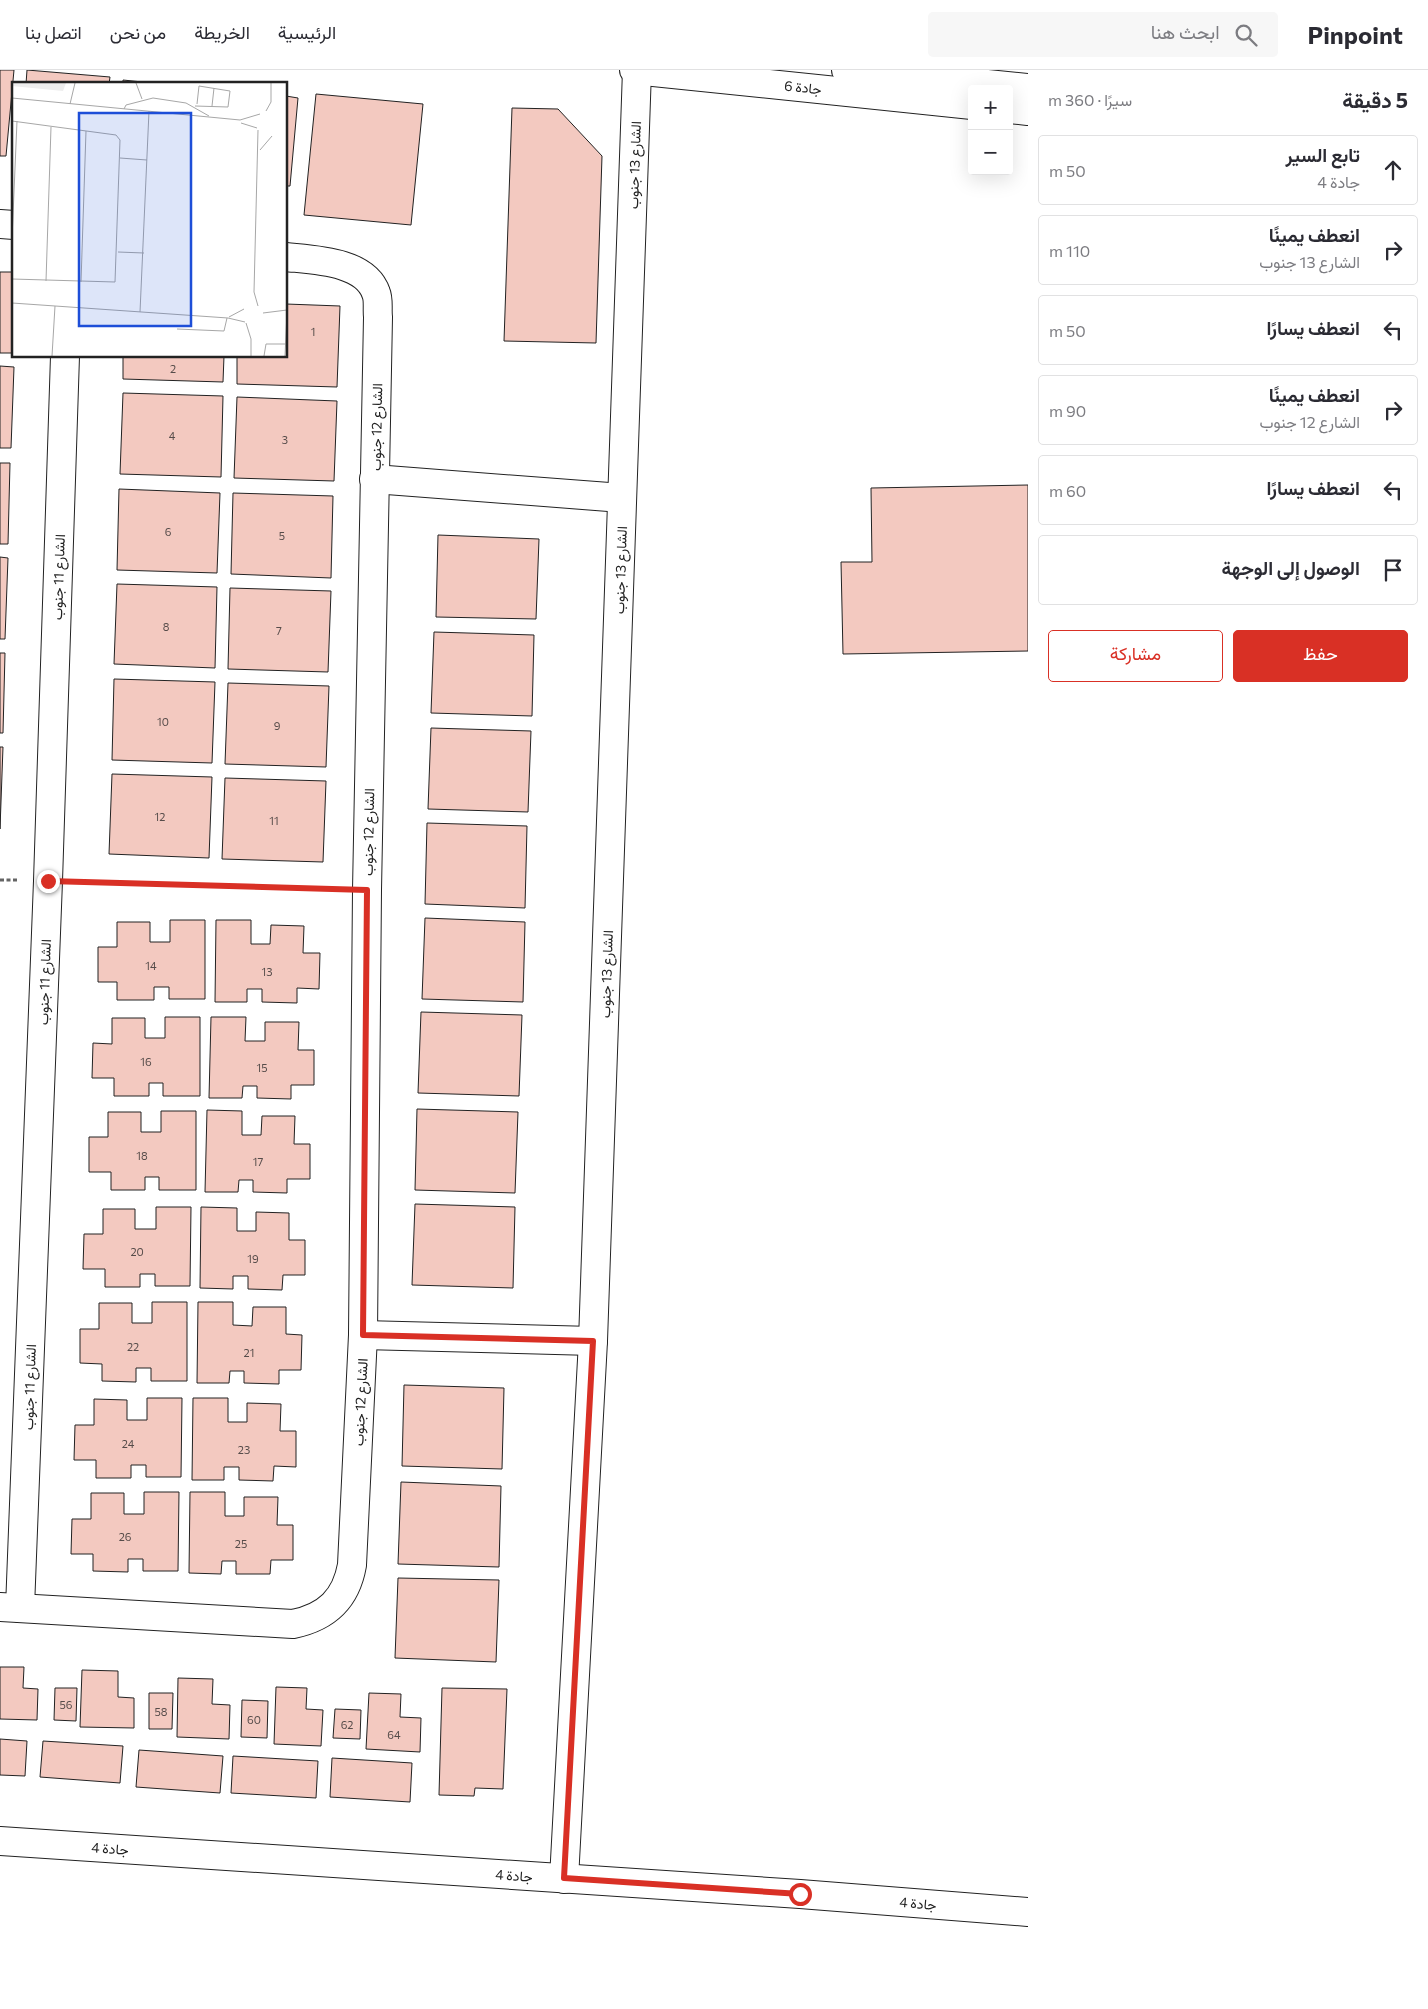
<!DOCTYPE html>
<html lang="ar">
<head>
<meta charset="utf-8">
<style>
	body { margin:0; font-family:Commissioner,Vazirmatn,sans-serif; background:#f7f7f7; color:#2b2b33; direction:rtl }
	.controls { position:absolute; right:15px; top:15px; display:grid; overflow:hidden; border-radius:5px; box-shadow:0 5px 20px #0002 }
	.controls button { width:45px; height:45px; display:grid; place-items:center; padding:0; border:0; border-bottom:1px solid #e1e1e2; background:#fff; color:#2b2b33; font:25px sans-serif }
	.stop { position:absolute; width:15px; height:15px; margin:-11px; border:4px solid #d93025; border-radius:50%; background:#fff }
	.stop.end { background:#d93025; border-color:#fff; box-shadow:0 1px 5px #0008 }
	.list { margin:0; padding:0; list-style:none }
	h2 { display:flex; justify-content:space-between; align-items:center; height:65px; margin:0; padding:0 20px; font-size:21px }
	h2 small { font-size:16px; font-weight:400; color:#7c7c81 }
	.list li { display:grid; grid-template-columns:32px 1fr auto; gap:15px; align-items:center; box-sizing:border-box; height:70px; margin:0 10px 10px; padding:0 10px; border:1px solid #e1e1e2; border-radius:5px }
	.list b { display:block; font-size:19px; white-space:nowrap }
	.list p { margin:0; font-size:16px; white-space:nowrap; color:#7c7c81 }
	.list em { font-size:16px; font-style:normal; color:#7c7c81 }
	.actions { display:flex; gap:10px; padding:15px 20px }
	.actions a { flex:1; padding:11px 0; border:1px solid #d93025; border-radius:5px; text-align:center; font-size:18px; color:#d93025 }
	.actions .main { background:#d93025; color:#fff }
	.icon { flex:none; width:28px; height:28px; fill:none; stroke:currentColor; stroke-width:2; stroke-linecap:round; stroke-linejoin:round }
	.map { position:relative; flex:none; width:1028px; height:1939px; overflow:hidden; direction:ltr }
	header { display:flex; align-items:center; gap:30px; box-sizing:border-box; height:70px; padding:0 25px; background:#fff; border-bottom:1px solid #e1e1e2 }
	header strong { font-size:24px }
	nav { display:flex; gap:28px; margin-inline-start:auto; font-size:18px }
	.search { width:350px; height:45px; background:#f7f7f7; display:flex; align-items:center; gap:12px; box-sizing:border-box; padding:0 18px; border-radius:5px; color:#7c7c81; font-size:19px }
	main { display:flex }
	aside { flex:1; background:#fff }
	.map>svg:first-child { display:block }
	.building { fill:#f3c9c0; stroke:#222 }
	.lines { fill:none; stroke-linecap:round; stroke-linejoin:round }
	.minor-casing { stroke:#222; stroke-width:30 }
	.secondary-casing { stroke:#222; stroke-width:30 }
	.path { stroke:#646464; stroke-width:3; stroke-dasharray:4 2.5; stroke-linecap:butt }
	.minor { stroke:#fff; stroke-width:28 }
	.secondary { stroke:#fff; stroke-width:28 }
	.route { stroke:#d93025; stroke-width:6 }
	.labels { text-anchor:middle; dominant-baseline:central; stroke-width:4; stroke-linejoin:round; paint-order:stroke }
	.number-label { font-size:11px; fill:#564c4a }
	.street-label { font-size:14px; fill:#222; stroke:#fff }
	.inset-road { fill:none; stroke:#a7a7a7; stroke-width:1 }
	.view { fill:#1d4ed8; fill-opacity:0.15; stroke:#1d4ed8; stroke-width:2.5 }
	.inset-edge { fill:none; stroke:#222; stroke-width:2.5 }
</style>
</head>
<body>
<header>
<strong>Pinpoint</strong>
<div class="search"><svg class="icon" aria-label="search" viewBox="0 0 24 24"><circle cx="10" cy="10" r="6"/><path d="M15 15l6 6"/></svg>ابحث هنا</div>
<nav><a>الرئيسية</a><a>الخريطة</a><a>من نحن</a><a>اتصل بنا</a></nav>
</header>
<main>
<aside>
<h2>5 دقيقة<small>سيرًا · 360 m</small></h2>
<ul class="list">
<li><svg class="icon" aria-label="ahead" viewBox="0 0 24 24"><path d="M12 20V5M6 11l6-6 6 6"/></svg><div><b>تابع السير</b><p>جادة 4</p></div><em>50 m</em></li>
<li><svg class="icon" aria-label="right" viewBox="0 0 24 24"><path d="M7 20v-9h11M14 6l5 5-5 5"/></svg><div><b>انعطف يمينًا</b><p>الشارع 13 جنوب</p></div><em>110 m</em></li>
<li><svg class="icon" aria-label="left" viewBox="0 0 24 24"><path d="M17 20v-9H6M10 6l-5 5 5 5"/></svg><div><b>انعطف يسارًا</b></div><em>50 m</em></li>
<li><svg class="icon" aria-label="right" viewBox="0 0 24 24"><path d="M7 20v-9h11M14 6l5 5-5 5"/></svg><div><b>انعطف يمينًا</b><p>الشارع 12 جنوب</p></div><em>90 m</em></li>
<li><svg class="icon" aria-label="left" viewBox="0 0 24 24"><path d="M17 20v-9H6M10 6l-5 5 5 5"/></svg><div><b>انعطف يسارًا</b></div><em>60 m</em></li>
<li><svg class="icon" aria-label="arrive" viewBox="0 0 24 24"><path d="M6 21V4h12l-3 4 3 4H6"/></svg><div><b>الوصول إلى الوجهة</b></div></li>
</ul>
<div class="actions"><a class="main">حفظ</a><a>مشاركة</a></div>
</aside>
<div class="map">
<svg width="1028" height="1939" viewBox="0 0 1028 1939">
	<rect width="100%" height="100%" fill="#fff"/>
	<g class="building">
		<path d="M0 0H14L6 86H0Z"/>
		<path d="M27 0 110 7 109 14H26Z"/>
		<path d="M123 10 162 14H123Z"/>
		<path d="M316 24 423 34 411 155 304 145Z"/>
		<path d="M286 26 298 28 290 116H286Z"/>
		<path d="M512 38 558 39 602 86 596 273 504 271Z"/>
		<rect x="0" y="202" width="14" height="81"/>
		<path d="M286 234 340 236 337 317 237 314V286H286Z"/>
		<path d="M123 286H224L223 312 123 309Z"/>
		<path d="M0 296 14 297 11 378H0Z"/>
		<path d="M123 323 223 326 221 407 120 404Z"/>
		<path d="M237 327 337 331 334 411 234 408Z"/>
		<path d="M0 393H10L8 474H0Z"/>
		<path d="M1028 415V581L843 584 841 492H872L871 418Z"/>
		<path d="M119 419 220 423 217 503 117 500Z"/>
		<path d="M233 423 333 426 331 508 231 504Z"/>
		<path d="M438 465 539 469 536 549 436 547Z"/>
		<path d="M0 487 8 488 5 569H0Z"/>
		<path d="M117 514 217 517 215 598 114 594Z"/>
		<path d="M230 518 331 521 328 602 228 599Z"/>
		<path d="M434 562 534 565 532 646 431 643Z"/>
		<path d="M0 583H5L3 663H0Z"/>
		<path d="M114 609 215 612 212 693 112 690Z"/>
		<path d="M228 613 329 616 326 697 225 694Z"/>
		<path d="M431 658 531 661 528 742 428 739Z"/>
		<path d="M0 677H3L0 759Z"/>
		<path d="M112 704 212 707 209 788 109 784Z"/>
		<path d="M225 708 326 711 323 792 222 789Z"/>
		<path d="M427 753 527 756 525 838 425 834Z"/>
		<path d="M425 848 525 852 523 932 422 929Z"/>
		<path d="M170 850H205V929H169V917H154V930H117V912H98V877H117V852H150V872H170Z"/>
		<path d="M216 850H251V874H270L271 855 304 856 303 883H320L319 919 297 918V933L262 932V919H247V932H215Z"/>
		<path d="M421 942 522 945 519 1026 418 1023Z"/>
		<path d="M165 947H200V1026H163V1013H149V1026H114V1008H92L93 973 112 974V948H145V968H165Z"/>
		<path d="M211 947H246L245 971H265V952H299L298 980H314V1015H291V1029L257 1028V1016H243L242 1028H209Z"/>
		<path d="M417 1039 518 1042 515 1123 415 1120Z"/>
		<path d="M207 1040 242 1041V1065H261L262 1046H295L294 1074H310V1109H287V1123L253 1122V1110H239L238 1122H205Z"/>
		<path d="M161 1041H196V1120H159V1107H145V1120H111V1102H89V1067H108V1042H141V1062H161Z"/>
		<path d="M415 1134 515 1137 513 1218 412 1215Z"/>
		<path d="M156 1137H191L190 1216H155V1204H140V1217H105V1199H83L84 1164H103V1139H135V1159H156Z"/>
		<path d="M201 1137 237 1138V1161H256V1142L289 1143V1170H305V1205H283L282 1220 248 1219V1206H233V1219L200 1218Z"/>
		<path d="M152 1232H187V1311H151V1298H136V1312L102 1311V1294L80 1293V1259H99V1233H132V1253H152Z"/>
		<path d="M198 1232H233V1255L252 1256 253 1237H286V1264L302 1265 301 1300H279V1314L244 1313V1301H230L229 1313H197Z"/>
		<path d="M404 1315 504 1318 502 1399 402 1396Z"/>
		<path d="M147 1328H182L181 1407H146V1395H131V1408H96V1390H74L75 1355H94V1329L127 1330V1350H147Z"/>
		<path d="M193 1328H228V1352H247V1333L281 1334 280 1361H296V1397L274 1396 273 1411 239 1410V1397H224V1410H192Z"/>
		<path d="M401 1412 501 1416 499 1497 398 1494Z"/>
		<path d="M144 1422H179L178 1501H143V1489H128V1502L93 1501V1484H71L72 1449H91V1423H124V1444H144Z"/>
		<path d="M190 1422H225V1446H244V1427H278L277 1455H293V1490H271L270 1504H236V1491H222L221 1504 189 1503Z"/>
		<path d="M398 1508 499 1510 496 1592 395 1588Z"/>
		<path d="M0 1597H24L23 1618 38 1619 37 1650 0 1649Z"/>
		<path d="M82 1600 118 1601V1627L134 1628V1658L80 1657Z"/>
		<path d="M178 1608 213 1609 212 1634 230 1635 229 1669 177 1667Z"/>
		<path d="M276 1617 307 1618 306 1639 323 1640 321 1676 274 1674Z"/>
		<path d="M55 1618H77L76 1651 54 1650Z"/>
		<path d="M442 1618 507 1619 503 1719 475 1718 474 1726 439 1725Z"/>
		<path d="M149 1623H173L172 1659H149Z"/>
		<path d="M369 1623 401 1624 400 1647 421 1648 420 1682 366 1679Z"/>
		<path d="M242 1630 268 1631 267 1668 241 1667Z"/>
		<path d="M335 1639 361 1640 360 1669 333 1668Z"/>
		<path d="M0 1669 27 1671 25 1706 0 1705Z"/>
		<path d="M43 1671 123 1676 120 1713 40 1707Z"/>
		<path d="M139 1680 223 1686 220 1723 136 1717Z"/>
		<path d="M233 1686 318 1691 316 1728 231 1723Z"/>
		<path d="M332 1688 412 1693 410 1732 330 1727Z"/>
	</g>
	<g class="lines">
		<defs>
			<g id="minor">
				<path d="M0 154 14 155"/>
				<path d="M374 409 622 428"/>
				<path d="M363 1265 593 1271"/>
				<path d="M0 1537 293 1554C327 1547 346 1529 352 1495L363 1265 367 820 378 247C377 240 379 230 376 223 365 191 314 190 286 187"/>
				<path d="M20 1538 48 811 65 286"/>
				<path d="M0 1771 800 1824 1028 1842"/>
				<path d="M564 1809 593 1271 637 0"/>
			</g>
			<g id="secondary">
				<path d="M634 0 972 35"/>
				<path d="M846 0 1028 18"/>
				<path d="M1009 39 1028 41"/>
			</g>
		</defs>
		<use href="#minor" class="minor-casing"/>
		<use href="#secondary" class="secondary-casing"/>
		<g class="path">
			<path d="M0 810H17"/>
			<path d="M78 812 337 819"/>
		</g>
		<use href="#minor" class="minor"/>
		<use href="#secondary" class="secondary"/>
	</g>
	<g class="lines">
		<path class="route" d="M48 811 367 820 363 1265 593 1271 564 1808 800 1824"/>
	</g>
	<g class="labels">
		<g class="number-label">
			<text x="313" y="261">1</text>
			<text x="173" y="298">2</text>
			<text x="172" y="365">4</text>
			<text x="285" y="369">3</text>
			<text x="168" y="461">6</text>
			<text x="282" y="465">5</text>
			<text x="166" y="556">8</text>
			<text x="279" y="560">7</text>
			<text x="163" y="651">10</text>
			<text x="277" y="655">9</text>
			<text x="160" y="746">12</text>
			<text x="274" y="750">11</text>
			<text x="151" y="895">14</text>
			<text x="267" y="901">13</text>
			<text x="146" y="991">16</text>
			<text x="262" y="997">15</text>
			<text x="142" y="1085">18</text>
			<text x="258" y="1091">17</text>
			<text x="137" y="1181">20</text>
			<text x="253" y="1188">19</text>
			<text x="133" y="1276">22</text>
			<text x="249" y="1282">21</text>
			<text x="128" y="1373">24</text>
			<text x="244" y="1379">23</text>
			<text x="125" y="1466">26</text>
			<text x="241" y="1473">25</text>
			<text x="66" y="1634">56</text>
			<text x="161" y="1641">58</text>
			<text x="254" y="1649">60</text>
			<text x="347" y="1654">62</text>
			<text x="394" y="1664">64</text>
		</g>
		<g class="street-label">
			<text transform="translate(803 17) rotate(6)">جادة 6</text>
			<text transform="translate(634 95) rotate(-88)">الشارع 13 جنوب</text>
			<text transform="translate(376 357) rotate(-89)">الشارع 12 جنوب</text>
			<text transform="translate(620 500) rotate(-88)">الشارع 13 جنوب</text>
			<text transform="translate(58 507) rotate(-88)">الشارع 11 جنوب</text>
			<text transform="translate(368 762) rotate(-89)">الشارع 12 جنوب</text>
			<text transform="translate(606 904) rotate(-88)">الشارع 13 جنوب</text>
			<text transform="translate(44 912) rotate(-88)">الشارع 11 جنوب</text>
			<text transform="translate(29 1317) rotate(-88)">الشارع 11 جنوب</text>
			<text transform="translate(360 1332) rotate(-87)">الشارع 12 جنوب</text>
			<text transform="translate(110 1778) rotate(4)">جادة 4</text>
			<text transform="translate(514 1805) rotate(4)">جادة 4</text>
			<text transform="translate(918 1833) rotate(5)">جادة 4</text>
		</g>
	</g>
	<g transform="translate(12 12)">
		<rect width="275" height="275" fill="#fff"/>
		<path d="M0 1H54L51 9 0 4Z" fill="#eee"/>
		<path class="inset-road" d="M124 1 130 17M0 16 228 38 248 32M58 22 63 1M183 24 216 25 218 9 187 4 185 22M200 24 202 6M112 27 114 23 141 16 174 21 197 34M254 29 259 20V1M0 39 104 53 108 58 103 200 0 197M229 41 245 46M246 48 242 210 246 224M248 68 260 54M108 76 135 78M0 157 5 39M106 170 132 171M34 199 39 45M69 200 74 49M0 221 216 236 233 240M128 230 137 29M251 231 275 228M217 235 232 227M234 241 239 257V274M165 247 212 249 215 236M40 274 43 224M252 274 254 262H274M273 274 275 230"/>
		<path class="view" d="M67 31H179V244H67Z"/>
		<rect width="275" height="275" class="inset-edge"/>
	</g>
</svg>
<div class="controls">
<button>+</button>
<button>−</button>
</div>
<div class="stop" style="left:800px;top:1824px"></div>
<div class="stop end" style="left:48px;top:811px"></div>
</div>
</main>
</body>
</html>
